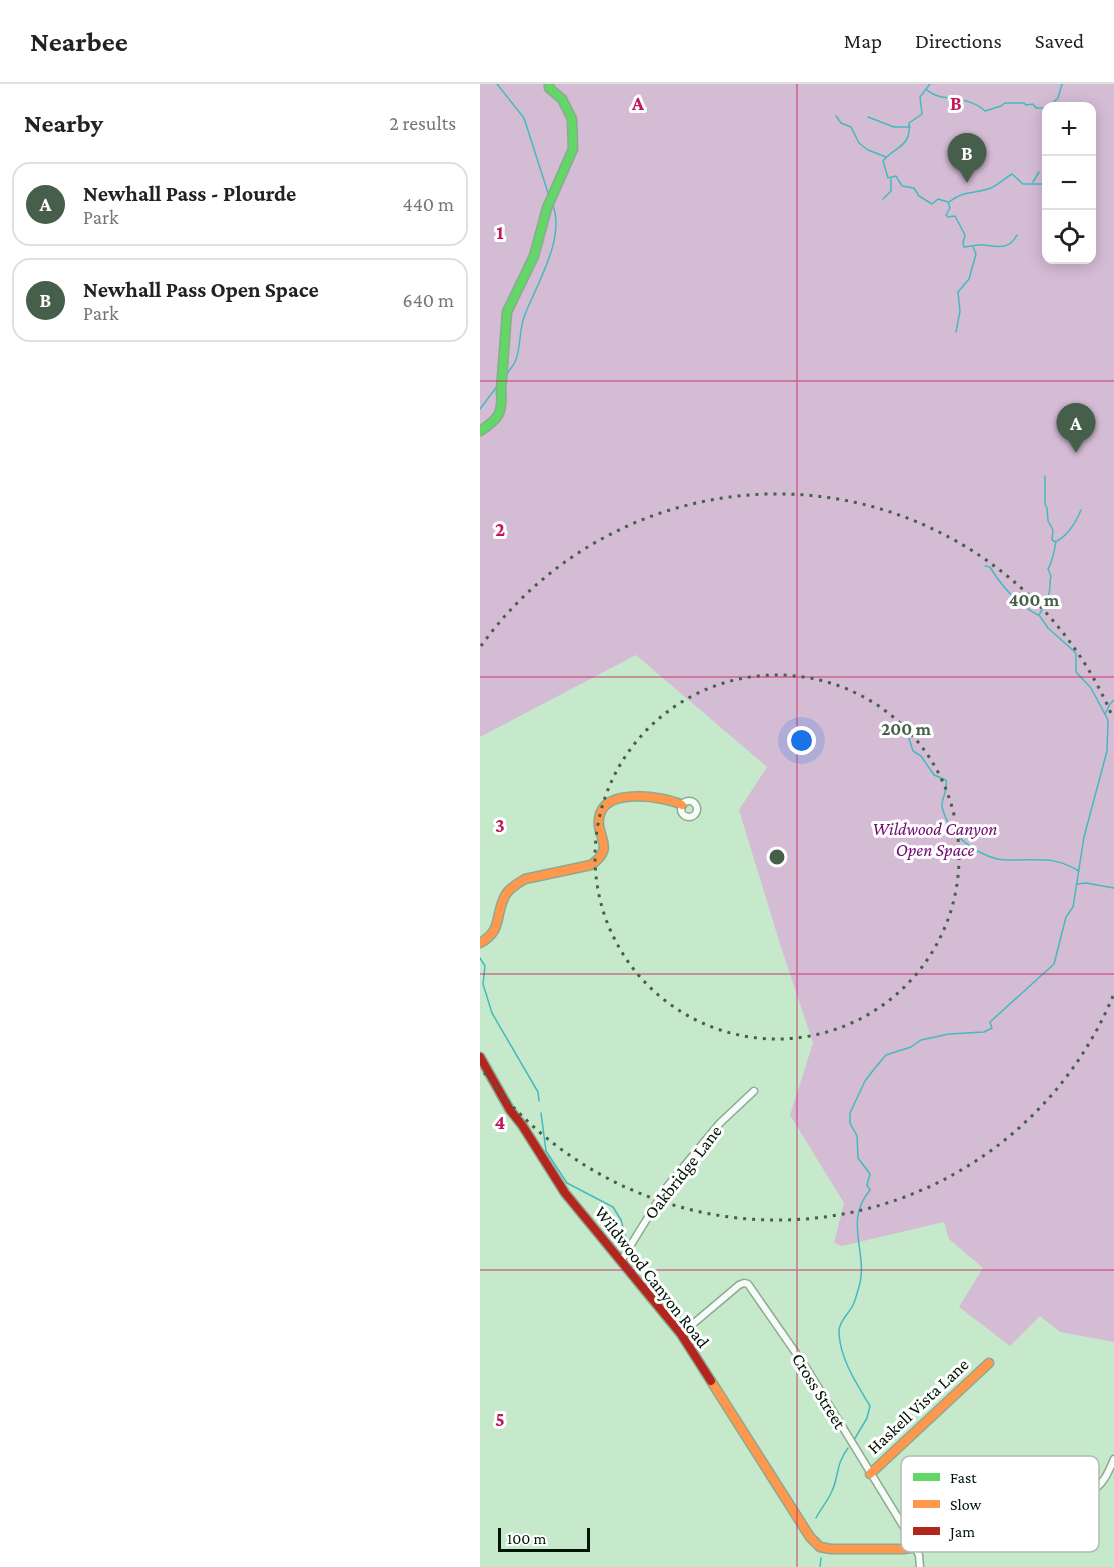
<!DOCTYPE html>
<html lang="en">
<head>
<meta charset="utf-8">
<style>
	body { margin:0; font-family:"Crimson Pro",serif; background:#f6f6f6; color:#222 }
	.controls { position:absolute; right:18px; top:18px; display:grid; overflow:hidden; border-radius:12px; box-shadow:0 3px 15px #0003 }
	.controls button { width:54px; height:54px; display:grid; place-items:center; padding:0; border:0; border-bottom:2px solid #e0e0e0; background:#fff; color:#222; font:30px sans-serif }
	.scale { position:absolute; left:18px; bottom:15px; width:92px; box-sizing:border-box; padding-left:6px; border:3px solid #001504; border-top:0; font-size:16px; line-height:21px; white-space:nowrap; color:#001504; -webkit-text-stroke:4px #fff; paint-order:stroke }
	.you { position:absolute; left:322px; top:657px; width:21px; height:21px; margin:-15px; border:4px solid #fff; border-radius:50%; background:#1a73e8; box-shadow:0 0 0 9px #1a73e833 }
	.badge { display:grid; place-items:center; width:39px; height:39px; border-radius:50%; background:#455f4a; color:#fff; font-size:20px; font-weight:700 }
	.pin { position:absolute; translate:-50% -50px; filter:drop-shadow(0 2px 3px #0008) }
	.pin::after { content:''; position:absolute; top:32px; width:21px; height:18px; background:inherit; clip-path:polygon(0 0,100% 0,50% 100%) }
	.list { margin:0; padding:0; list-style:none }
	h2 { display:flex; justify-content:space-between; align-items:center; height:78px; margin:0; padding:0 24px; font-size:26px }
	h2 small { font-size:20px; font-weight:400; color:#767676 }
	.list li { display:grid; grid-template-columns:39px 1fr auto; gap:18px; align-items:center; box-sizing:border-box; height:84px; margin:0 12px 12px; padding:0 12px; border:2px solid #e0e0e0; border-radius:18px }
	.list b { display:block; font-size:22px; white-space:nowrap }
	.list p { margin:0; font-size:20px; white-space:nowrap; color:#767676 }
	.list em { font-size:20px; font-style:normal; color:#767676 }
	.icon { flex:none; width:33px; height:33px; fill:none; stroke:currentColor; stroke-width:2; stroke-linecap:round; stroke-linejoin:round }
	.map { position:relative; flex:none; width:634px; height:1483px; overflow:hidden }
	header { display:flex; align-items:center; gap:36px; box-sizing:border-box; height:84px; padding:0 30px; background:#fff; border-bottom:2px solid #e0e0e0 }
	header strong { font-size:28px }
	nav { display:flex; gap:33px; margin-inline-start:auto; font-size:21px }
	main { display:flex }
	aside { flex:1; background:#fff }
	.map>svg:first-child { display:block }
	.green { fill:#d5bcd5; fill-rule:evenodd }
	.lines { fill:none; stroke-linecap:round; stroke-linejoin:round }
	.stream { stroke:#44babe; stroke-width:1.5 }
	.street-casing { stroke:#8da992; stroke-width:9 }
	.fast-casing { stroke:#8da992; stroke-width:11 }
	.slow-casing { stroke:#8da992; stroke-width:11 }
	.jam-casing { stroke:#8da992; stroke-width:11 }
	.street { stroke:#f6fcf7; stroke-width:6 }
	.fast { stroke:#63d668; stroke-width:8 }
	.slow { stroke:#ff974d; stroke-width:8 }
	.jam { stroke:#b3261e; stroke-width:8 }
	.grid { fill:none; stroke:#c2185b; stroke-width:1.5; stroke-opacity:0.55 }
	.ring { fill:none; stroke:#455f4a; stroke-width:3; stroke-dasharray:3 6 }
	.labels { text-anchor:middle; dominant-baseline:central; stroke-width:6; stroke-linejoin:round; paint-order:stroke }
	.park-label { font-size:18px; font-style:italic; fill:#710870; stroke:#fff }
	.street-label { font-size:18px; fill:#001504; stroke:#fff }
	.key { fill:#fff; stroke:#b2b9b4; stroke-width:1.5 }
	.key-label { font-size:16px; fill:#001504 }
	.grid-label { font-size:20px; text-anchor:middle; font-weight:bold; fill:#c2185b; stroke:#fff; stroke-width:6; stroke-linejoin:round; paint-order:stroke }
	.centre { fill:#455f4a; stroke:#fff; stroke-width:3 }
	.ring-label { font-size:18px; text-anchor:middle; font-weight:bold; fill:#455f4a; stroke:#fff; stroke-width:6; stroke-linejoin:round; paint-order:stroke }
</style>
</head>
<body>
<header>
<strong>Nearbee</strong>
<nav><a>Map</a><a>Directions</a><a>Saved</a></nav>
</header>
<main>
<aside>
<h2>Nearby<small>2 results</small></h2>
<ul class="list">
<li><span class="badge">A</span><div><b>Newhall Pass - Plourde</b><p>Park</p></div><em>440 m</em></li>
<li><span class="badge">B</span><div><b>Newhall Pass Open Space</b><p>Park</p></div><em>640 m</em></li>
</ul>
</aside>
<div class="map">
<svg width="634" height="1483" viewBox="0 0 634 1483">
	<rect width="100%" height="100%" fill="#c6e9cc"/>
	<path class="green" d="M0 0H634V1258L580 1248 560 1232 530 1262 479 1223 503 1184 469 1155 464 1138 362 1162 354 1159 364 1119 310 1031 333 959 300 860 259 726 287 683 156 571 0 653ZM566 22H612V176H566Z"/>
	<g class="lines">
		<g class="stream">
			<path d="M17 0 44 34 69 112"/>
			<path d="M450 0 440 13 442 30 429 39C432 63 414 63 403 77L408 94 416 92 422 102 434 104 439 112 452 120 458 115 468 118 470 124 466 131 468 133 475 132 485 151 483 159 484 163C491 163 498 160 504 161 519 163 529 166 537 151"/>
			<path d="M446 5C461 20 486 9 505 27L521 22 525 19H544L546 21 553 20 556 24H566"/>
			<path d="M569 22 578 14 582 0"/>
			<path d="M356 32 361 39 371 43 379 59 388 66 406 73"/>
			<path d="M388 33 414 43H430"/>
			<path d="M553 98 559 88"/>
			<path d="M403 115 411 107V95"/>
			<path d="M469 118C483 106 496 110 511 104 519 100 525 94 532 90L543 100H565"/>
			<path d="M476 248 480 227 478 208 489 195 496 170 493 163"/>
			<path d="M27 290C29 286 33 282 35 278 41 265 39 247 44 233 56 201 87 153 72 119"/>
			<path d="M0 325 18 301"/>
			<path d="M577 457C588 451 596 438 601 426"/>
			<path d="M505 482 510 483C522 503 537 520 558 531"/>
			<path d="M625 630 630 620 634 616"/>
			<path d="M427 648 433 667 441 672 454 691 466 696C468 709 461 714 462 723 468 749 492 768 517 775 523 776 530 776 536 776 562 776 576 773 599 787"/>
			<path d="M597 800 606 799 634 804"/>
			<path d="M0 874 5 882 3 900 12 929 58 1008 59 1017"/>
			<path d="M61 1029 66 1067 87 1099 133 1123 141 1136 147 1158"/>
			<path d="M150 1168 203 1237"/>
			<path d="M374 1356 387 1334 390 1322C377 1300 361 1277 359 1250 358 1238 368 1231 373 1221 376 1215 378 1206 380 1199 387 1166 364 1137 390 1106L387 1101 390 1090 378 1074 377 1052 370 1039V1029L385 997 395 984 406 971 431 963 441 956 469 950 504 948 512 944 510 938 574 880 586 833 593 823 604 753 627 667 628 636 611 604 596 588V569L568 544 559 531C564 523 570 512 570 502 570 498 570 495 571 492L568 485C573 477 574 467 576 458L572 456 573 446 568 437 567 424 565 420V392"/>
			<path d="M336 1434C340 1426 347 1418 351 1409 359 1395 355 1381 368 1364"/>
			<path d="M340 1483 341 1474"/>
		</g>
		<defs>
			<g id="street">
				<circle cx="209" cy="725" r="8"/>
				<path d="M141 1177 186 1104 240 1039 274 1007"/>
				<path d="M201 1250 259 1201 264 1199 268 1200 327 1285 425 1445 439 1471 440 1483"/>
				<path d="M425 1445C456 1424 508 1410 545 1410 565 1409 591 1416 610 1408 623 1402 629 1387 634 1375"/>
			</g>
			<path id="fast" d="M0 347C19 335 23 329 21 306L27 228 54 172 67 124 93 65 92 35 82 15 69 4V0"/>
			<g id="slow">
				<path d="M0 859C24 846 14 830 26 810 31 803 38 799 45 795L111 781C138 762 113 752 120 730 128 704 183 712 202 721"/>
				<path d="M231 1297 330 1453 340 1463 351 1465H424L436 1463"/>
				<path d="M390 1390 509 1279"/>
			</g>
			<path id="jam" d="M0 973 30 1026 42 1041 85 1109 201 1250 231 1297"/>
		</defs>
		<use href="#street" class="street-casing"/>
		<use href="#fast" class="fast-casing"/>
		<use href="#slow" class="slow-casing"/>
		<use href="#jam" class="jam-casing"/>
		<use href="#street" class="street"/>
		<use href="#fast" class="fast"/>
		<use href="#slow" class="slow"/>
		<use href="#jam" class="jam"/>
	</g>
	<path class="grid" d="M317 0V1483M0 297H634M0 593H634M0 890H634M0 1186H634"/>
	<g class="ring">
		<circle cx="297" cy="773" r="182"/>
		<path d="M633 912A364 364 0 0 1 1 984M1 562A364 364 0 0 1 633 634"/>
	</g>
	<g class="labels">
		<g class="park-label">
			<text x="455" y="745">Wildwood Canyon<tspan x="455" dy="21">Open Space</tspan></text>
		</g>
		<g class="street-label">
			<text transform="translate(203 1088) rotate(-52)">Oakbridge Lane</text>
			<text transform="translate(172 1193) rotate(52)">Wildwood Canyon Road</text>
			<text transform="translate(339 1307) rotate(58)">Cross Street</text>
			<text transform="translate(438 1322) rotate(-43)">Haskell Vista Lane</text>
		</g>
	</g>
	<rect x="421" y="1372" width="198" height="96" rx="9" class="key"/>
	<rect x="433" y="1389" width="27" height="8" fill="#63d668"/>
	<rect x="433" y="1416" width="27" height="8" fill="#ff974d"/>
	<rect x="433" y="1443" width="27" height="8" fill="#b3261e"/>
	<g class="key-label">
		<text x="470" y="1399">Fast</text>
		<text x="470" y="1426">Slow</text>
		<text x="470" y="1453">Jam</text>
	</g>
	<g class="grid-label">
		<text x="158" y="26">A</text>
		<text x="476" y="26">B</text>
		<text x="20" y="155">1</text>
		<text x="20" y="452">2</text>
		<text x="20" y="748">3</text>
		<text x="20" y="1045">4</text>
		<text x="20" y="1342">5</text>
	</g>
	<circle cx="297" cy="773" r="9" class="centre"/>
	<g class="ring-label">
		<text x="554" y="522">400 m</text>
		<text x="426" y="651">200 m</text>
	</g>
</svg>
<div class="controls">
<button>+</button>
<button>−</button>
<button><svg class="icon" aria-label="locate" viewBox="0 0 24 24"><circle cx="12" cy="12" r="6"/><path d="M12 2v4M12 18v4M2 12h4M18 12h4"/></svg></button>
</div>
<div class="scale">100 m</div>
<div class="you"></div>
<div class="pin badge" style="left:596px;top:369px">A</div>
<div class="pin badge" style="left:487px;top:99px">B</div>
</div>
</main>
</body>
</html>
